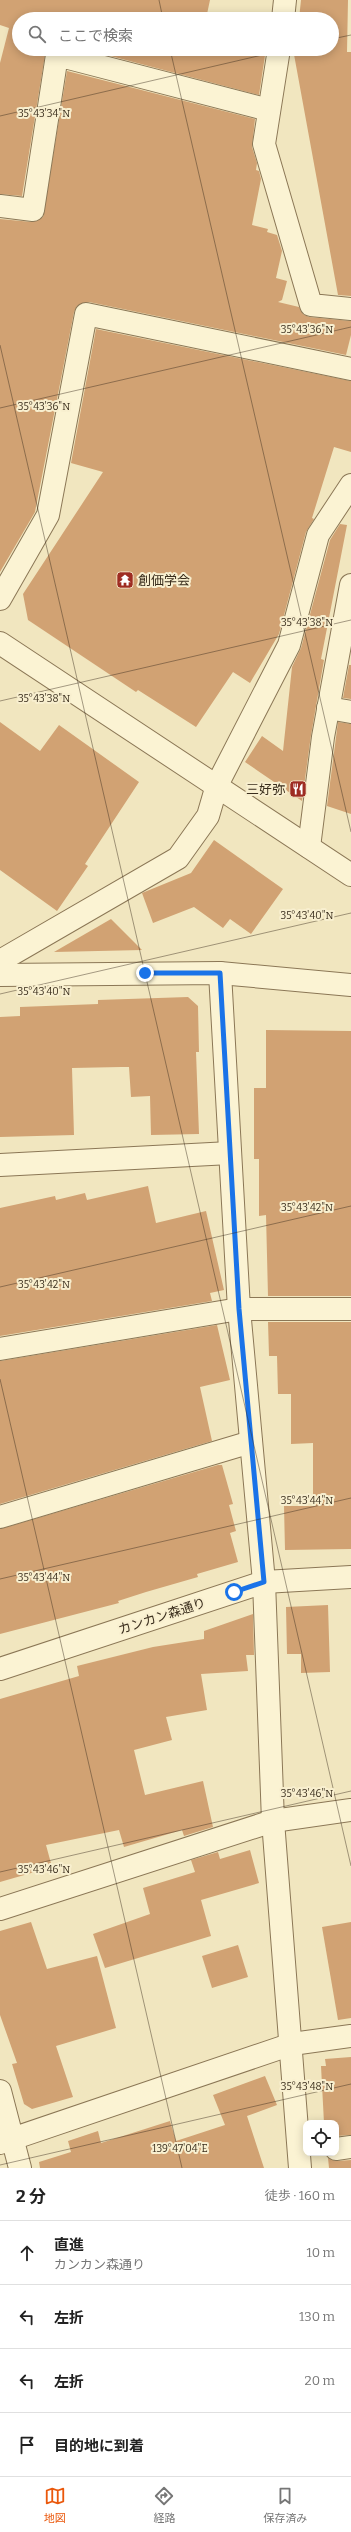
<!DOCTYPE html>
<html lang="ja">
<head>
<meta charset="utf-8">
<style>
	body { margin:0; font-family:Bitter,"Noto Sans JP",serif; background:#f2f2f2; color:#222 }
	.controls { position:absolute; right:12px; bottom:12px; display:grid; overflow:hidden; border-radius:8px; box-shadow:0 2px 10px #0003 }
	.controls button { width:36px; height:36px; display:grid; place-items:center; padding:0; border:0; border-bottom:1px solid #e0e0e0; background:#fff; color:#222; font:20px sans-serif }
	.stop { position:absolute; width:12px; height:12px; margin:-9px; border:3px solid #1a73e8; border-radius:50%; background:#fff }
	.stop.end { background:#1a73e8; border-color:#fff; box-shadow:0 1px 4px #0008 }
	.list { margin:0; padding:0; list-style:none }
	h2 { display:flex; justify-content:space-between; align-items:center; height:52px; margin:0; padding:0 16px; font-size:17px }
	h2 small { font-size:13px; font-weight:400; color:#767676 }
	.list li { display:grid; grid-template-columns:26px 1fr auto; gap:12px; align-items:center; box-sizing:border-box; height:64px; padding:0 16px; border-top:1px solid #e0e0e0 }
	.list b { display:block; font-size:15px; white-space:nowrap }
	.list p { margin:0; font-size:13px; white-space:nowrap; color:#767676 }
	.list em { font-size:13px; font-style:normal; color:#767676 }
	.icon { flex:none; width:22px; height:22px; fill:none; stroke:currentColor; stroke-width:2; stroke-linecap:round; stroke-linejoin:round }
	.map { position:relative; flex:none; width:351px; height:2168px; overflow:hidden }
	.search { position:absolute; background:#fff; box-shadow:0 2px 10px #0003; left:12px; right:12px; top:12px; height:44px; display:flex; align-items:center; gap:10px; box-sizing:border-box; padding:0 14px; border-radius:22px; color:#767676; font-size:15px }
	.sheet { height:308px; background:#fff }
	nav { display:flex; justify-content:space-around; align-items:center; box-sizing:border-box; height:56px; border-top:1px solid #e0e0e0; background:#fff; font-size:11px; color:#767676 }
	nav a { display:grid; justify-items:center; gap:2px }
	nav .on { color:#ea580c }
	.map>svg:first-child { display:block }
	.building { fill:#d1a273 }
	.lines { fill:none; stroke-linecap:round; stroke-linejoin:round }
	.minor-casing { stroke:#8b7756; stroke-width:24 }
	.minor { stroke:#fbf3d3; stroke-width:22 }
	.route { stroke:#1a73e8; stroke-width:5 }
	.ticks { fill:none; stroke:#392d1c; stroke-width:1; stroke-opacity:0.45 }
	.labels { text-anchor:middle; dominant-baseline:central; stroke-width:4; stroke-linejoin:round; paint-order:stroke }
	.poi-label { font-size:13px; fill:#392d1c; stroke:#f8efcf; text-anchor:start }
	.street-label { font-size:13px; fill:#392d1c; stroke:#f8efcf }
	.ticks-label { font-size:10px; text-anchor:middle; fill:#392d1c; stroke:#f8efcf; stroke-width:4; stroke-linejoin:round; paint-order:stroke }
</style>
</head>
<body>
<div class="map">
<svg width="351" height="2168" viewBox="0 0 351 2168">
	<rect width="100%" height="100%" fill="#f1e6bf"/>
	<g class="building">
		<path d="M0 0H210L207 14 230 19H19V49H46L22 196 0 194V63L9 28 0 25Z"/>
		<path d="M301 0H348L347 52H351V296L338 295 293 49H332V19H299Z"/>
		<path d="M84 49H266L259 95Z"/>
		<path d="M67 71 255 119 252 147 257 163 256 170 259 171 261 179 252 225 268 229 267 232 277 235 282 251 276 278 287 281 282 300 278 302 299 307 303 314 309 317 351 321V335L346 355 89 302 77 306 74 312 35 512 0 572V219L32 222 43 217Z"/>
		<path d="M96 329 351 381V452L334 447 312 518 314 519 306 532 279 634 250 683 233 672 196 727 138 690 136 692 28 620 23 594 103 472 71 463Z"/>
		<path d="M340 524 347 525 321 659 324 660 311 735 302 801 245 762 262 736 283 751 292 667 301 648 330 540Z"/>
		<path d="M349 665H351V699L343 698Z"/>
		<path d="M0 722 40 751 59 725 139 782 85 864 88 866 57 911 0 870Z"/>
		<path d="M338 722 351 724V814L327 806Z"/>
		<path d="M214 840 283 889 251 934 230 919 223 928 194 907 153 923 142 893 191 873Z"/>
		<path d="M111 919 142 950 54 952Z"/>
		<path d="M188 997 198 1006 199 1052H196L199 1134 151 1135 150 1096 131 1097 129 1067H121L72 1068 74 1135 0 1137V1017L20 1016V1007L98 1004V1000Z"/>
		<path d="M266 1030 351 1031V1296H268L266 1215 259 1216V1159H254V1088H266Z"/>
		<path d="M148 1186 156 1223 206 1211 224 1290 210 1293 212 1301 0 1336V1208L55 1196 56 1200 85 1193 87 1200Z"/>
		<path d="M268 1322H351V1549L285 1550 284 1506H313V1443L291 1444V1394H278L277 1356H269Z"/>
		<path d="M217 1325 230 1380 200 1387 212 1441 0 1504V1361Z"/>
		<path d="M218 1465H222L233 1504 229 1505 236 1531 230 1533 238 1562 197 1574 198 1577 146 1592 118 1601 119 1603 0 1634V1529Z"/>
		<path d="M328 1605 330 1672 301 1673V1654H287L286 1607Z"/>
		<path d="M253 1614 254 1655H246L248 1671 201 1674 207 1710 166 1717 172 1740 134 1750 145 1795 203 1781 213 1827 184 1836 182 1830 124 1847 119 1830 46 1845 52 1867 0 1882V1699L79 1676 77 1666 153 1647 204 1639V1631Z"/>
		<path d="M250 1850 259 1883 201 1900 211 1936 105 1968 93 1934 150 1914 143 1888 195 1872 191 1860 218 1852 220 1859Z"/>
		<path d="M31 1922 47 1969 97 1956 116 2028 56 2046 73 2097 32 2109 24 2104 12 2064 17 2063 0 2015V1931Z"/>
		<path d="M351 1922V2018L338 2020 322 1927Z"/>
		<path d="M238 1945 248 1977 212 1988 202 1956Z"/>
		<path d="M351 2057V2135L336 2136V2123H324L321 2066H326L325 2059Z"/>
		<path d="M265 2076 277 2105 247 2116 264 2168H40L39 2162 71 2152 68 2141 98 2131 101 2143 170 2121 176 2141 225 2125 213 2095Z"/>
		<path d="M328 2158 337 2161 351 2160V2168H329Z"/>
	</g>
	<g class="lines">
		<defs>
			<g id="minor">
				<path d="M283 19 285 0"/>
				<path d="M279 49 264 144 311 305 351 309"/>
				<path d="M0 206 33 210 57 55 269 110"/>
				<path d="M0 599 48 515 86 314 351 369"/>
				<path d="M0 643 351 875"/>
				<path d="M328 708 351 712"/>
				<path d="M309 847 323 737 351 585"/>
				<path d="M0 961 178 858 208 816 217 785 289 645 318 535 351 485"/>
				<path d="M220 973 239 1309 264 1582 273 1821 300 2168"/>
				<path d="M0 975 220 973 351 985"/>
				<path d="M0 1165 230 1153"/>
				<path d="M0 1349 239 1309H351"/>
				<path d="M0 1517 251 1442"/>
				<path d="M0 1669 264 1582 351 1577"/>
				<path d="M0 1909 273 1821 351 1810"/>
				<path d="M0 2091 20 2168"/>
				<path d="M0 2143 292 2044 351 2036"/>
				<path d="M336 2149 351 2147"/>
			</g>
		</defs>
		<use href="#minor" class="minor-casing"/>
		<use href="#minor" class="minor"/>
	</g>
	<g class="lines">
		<path class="route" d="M145 973H220L239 1309 264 1582 234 1592"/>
	</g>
	<path class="ticks" d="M159 0 163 19M332 39 351 35M170 49 351 832M0 116 288 49M0 345 351 1866M0 408 351 327M0 701 351 620M0 994 351 913M0 1287 351 1206M0 1379 182 2168M0 1579 351 1498M0 1872 351 1791M0 2165 351 2084"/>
	<defs>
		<symbol id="temple-square" viewBox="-11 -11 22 22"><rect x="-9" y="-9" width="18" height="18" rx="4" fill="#9e2c22" stroke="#f8efcf"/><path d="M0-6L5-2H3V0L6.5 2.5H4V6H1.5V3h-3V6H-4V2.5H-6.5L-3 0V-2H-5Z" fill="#fff"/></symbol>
		<symbol id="restaurant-square" viewBox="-11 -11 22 22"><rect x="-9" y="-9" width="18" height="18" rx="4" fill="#9e2c22" stroke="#f8efcf"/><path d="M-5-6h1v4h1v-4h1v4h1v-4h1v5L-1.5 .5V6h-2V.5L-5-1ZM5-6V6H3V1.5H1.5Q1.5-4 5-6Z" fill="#fff"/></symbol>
	</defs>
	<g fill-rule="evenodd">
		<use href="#temple-square" x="115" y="570" width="20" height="20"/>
		<use href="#restaurant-square" x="288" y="779" width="20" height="20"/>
	</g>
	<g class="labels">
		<g class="poi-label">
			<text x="138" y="580">創価学会</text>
			<text x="285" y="789" text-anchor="end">三好弥</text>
		</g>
		<g class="street-label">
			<text transform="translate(162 1616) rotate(-18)">カンカン森通り</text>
		</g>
	</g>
	<g class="ticks-label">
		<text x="44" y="117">35°43'34"N</text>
		<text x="307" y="333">35°43'36"N</text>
		<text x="44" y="410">35°43'36"N</text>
		<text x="307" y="626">35°43'38"N</text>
		<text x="44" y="702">35°43'38"N</text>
		<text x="307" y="919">35°43'40"N</text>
		<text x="44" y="995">35°43'40"N</text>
		<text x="307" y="1211">35°43'42"N</text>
		<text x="44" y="1288">35°43'42"N</text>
		<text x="307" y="1504">35°43'44"N</text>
		<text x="44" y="1581">35°43'44"N</text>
		<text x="307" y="1797">35°43'46"N</text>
		<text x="44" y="1873">35°43'46"N</text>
		<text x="307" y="2090">35°43'48"N</text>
		<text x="180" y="2152">139°47'04"E</text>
	</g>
</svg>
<div class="controls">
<button><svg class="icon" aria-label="locate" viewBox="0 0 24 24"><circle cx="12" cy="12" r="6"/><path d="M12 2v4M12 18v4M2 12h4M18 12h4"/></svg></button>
</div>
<div class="stop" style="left:234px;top:1592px"></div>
<div class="stop end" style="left:145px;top:973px"></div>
<div class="search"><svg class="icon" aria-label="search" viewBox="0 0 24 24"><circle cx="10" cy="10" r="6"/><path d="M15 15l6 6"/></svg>ここで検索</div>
</div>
<section class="sheet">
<h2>2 分<small>徒歩 · 160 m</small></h2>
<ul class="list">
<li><svg class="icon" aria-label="ahead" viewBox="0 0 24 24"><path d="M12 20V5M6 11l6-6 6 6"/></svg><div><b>直進</b><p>カンカン森通り</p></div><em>10 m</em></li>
<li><svg class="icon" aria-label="left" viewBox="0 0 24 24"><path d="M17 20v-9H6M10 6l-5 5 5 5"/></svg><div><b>左折</b></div><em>130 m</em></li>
<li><svg class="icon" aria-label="left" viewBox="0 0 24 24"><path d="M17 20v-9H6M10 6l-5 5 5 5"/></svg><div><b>左折</b></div><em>20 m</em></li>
<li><svg class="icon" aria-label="arrive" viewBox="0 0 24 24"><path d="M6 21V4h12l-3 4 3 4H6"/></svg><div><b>目的地に到着</b></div></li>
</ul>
</section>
<nav>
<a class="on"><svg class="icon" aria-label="map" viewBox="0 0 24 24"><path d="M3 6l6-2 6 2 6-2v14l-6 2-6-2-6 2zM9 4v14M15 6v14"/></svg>地図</a>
<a><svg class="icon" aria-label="directions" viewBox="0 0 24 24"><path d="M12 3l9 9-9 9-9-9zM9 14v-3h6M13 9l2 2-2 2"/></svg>経路</a>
<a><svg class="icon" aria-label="saved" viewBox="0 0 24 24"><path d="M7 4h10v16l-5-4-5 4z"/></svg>保存済み</a>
</nav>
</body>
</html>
